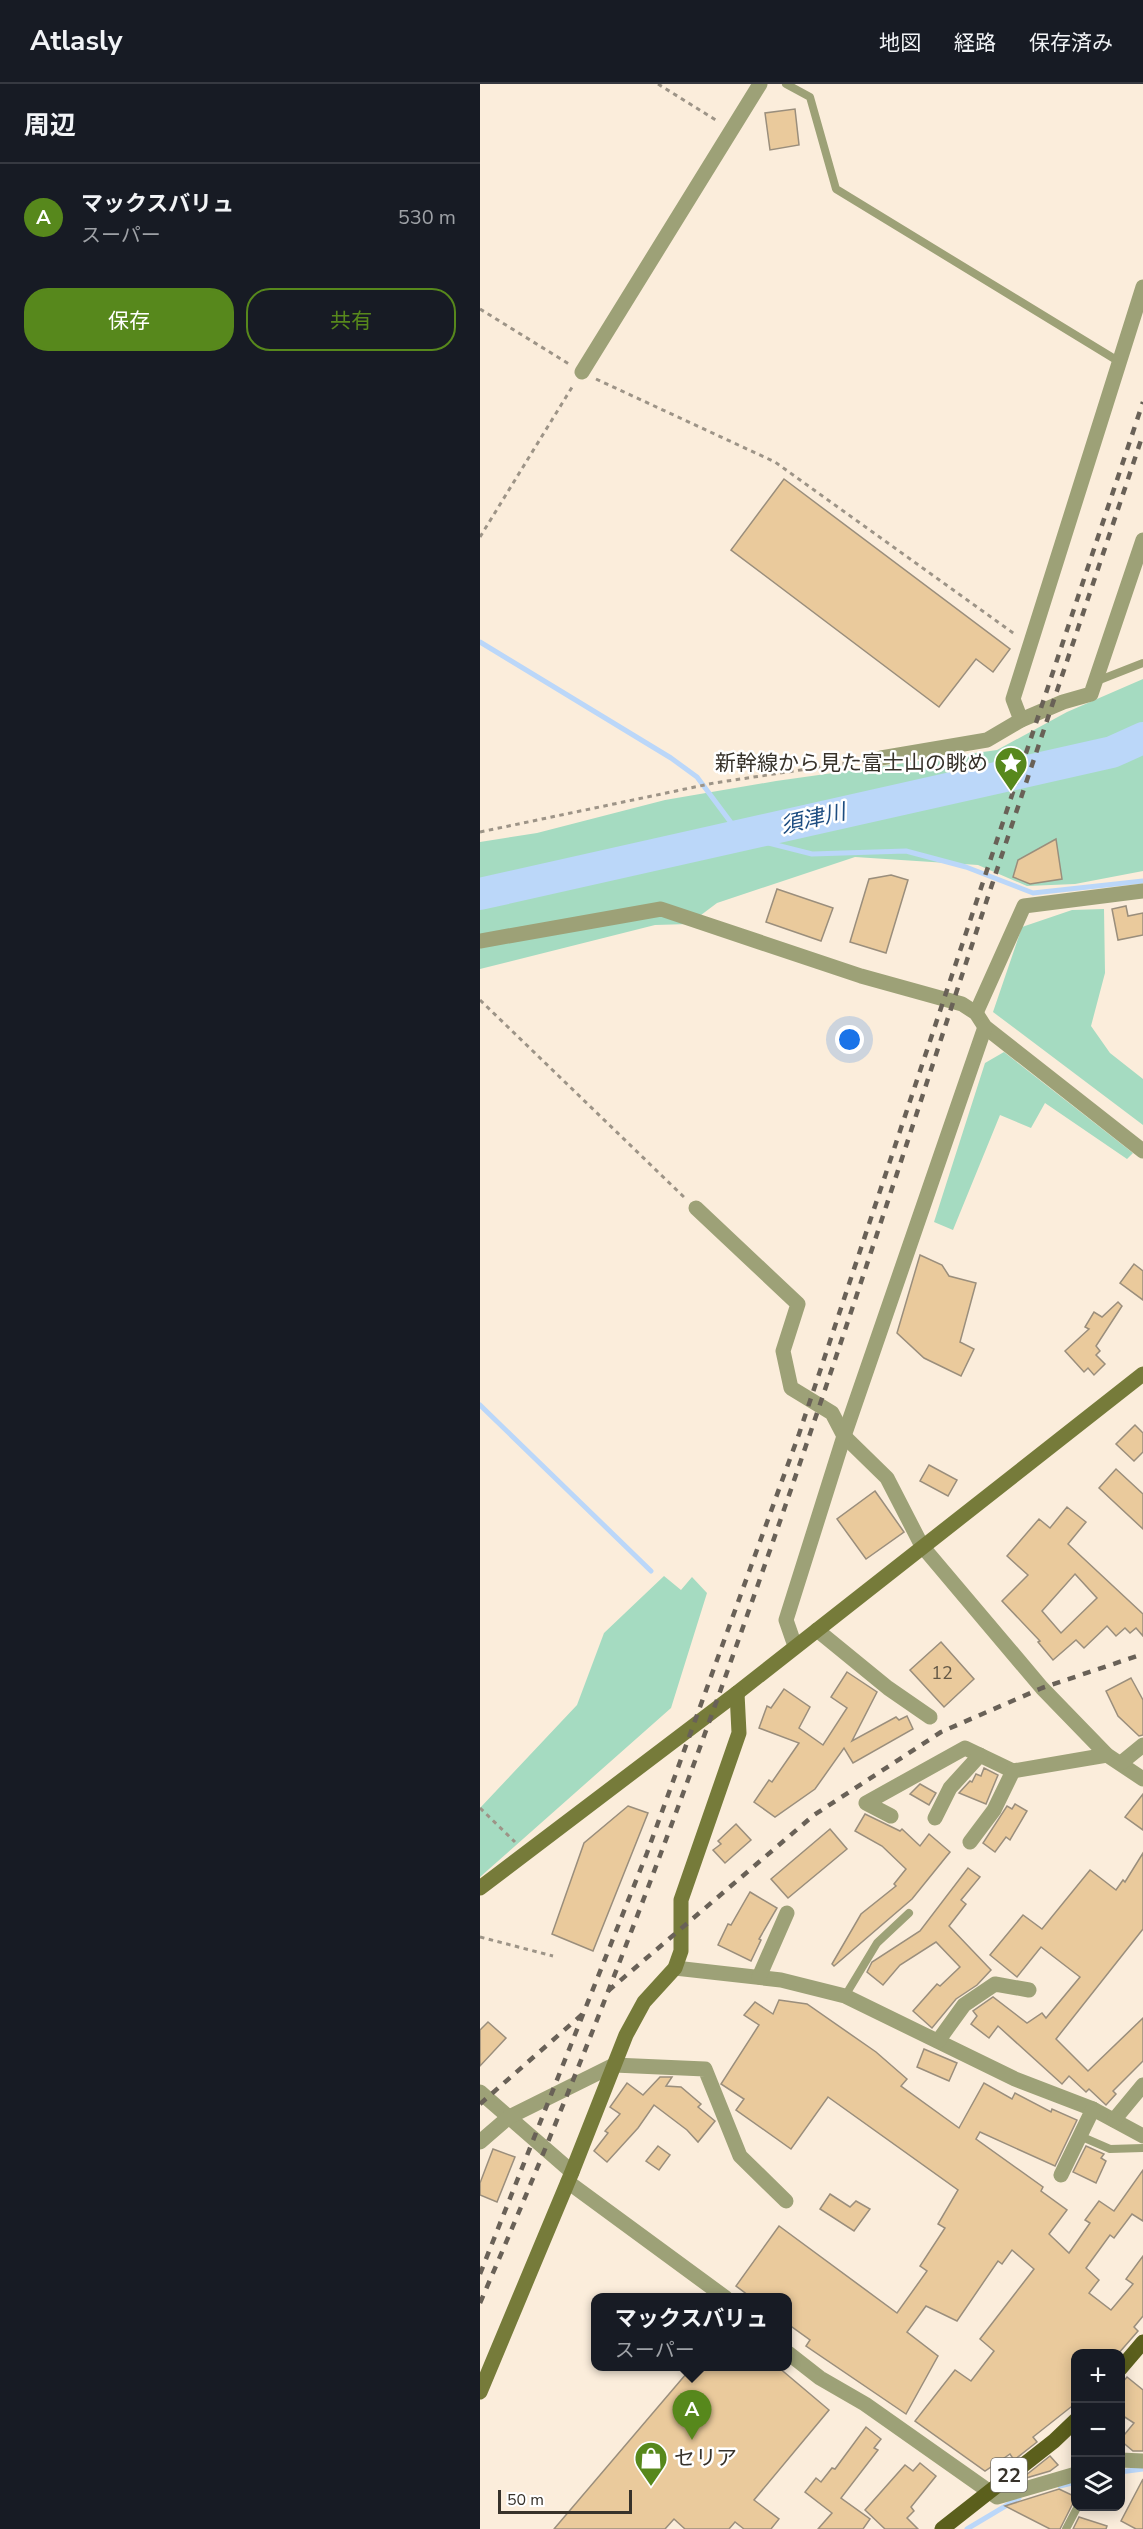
<!DOCTYPE html>
<html lang="ja">
<head>
<meta charset="utf-8">
<style>
	body { margin:0; font-family:"Nunito Sans","Noto Sans JP",sans-serif; background:#20242c; color:#f1f3f6 }
	.controls { position:absolute; right:18px; bottom:18px; display:grid; overflow:hidden; border-radius:12px; box-shadow:0 3px 15px #0003 }
	.controls button { width:54px; height:54px; display:grid; place-items:center; padding:0; border:0; border-bottom:2px solid #363941; background:#171b24; color:#f1f3f6; font:30px sans-serif }
	.scale { position:absolute; left:18px; bottom:15px; width:134px; box-sizing:border-box; padding-left:6px; border:3px solid #37322a; border-top:0; font-size:16px; line-height:21px; white-space:nowrap; color:#37322a; -webkit-text-stroke:4px #fff; paint-order:stroke }
	.you { position:absolute; left:370px; top:956px; width:21px; height:21px; margin:-15px; border:4px solid #fff; border-radius:50%; background:#1a73e8; box-shadow:0 0 0 9px #1a73e833 }
	.badge { display:grid; place-items:center; width:39px; height:39px; border-radius:50%; background:#57881c; color:#fff; font-size:20px; font-weight:700 }
	.pin { position:absolute; translate:-50% -50px; filter:drop-shadow(0 2px 3px #0008) }
	.pin::after { content:''; position:absolute; top:32px; width:21px; height:18px; background:inherit; clip-path:polygon(0 0,100% 0,50% 100%) }
	.popup { position:absolute; left:111px; top:2209px; width:201px; height:78px; box-sizing:border-box; display:grid; place-content:center; border-radius:12px; background:#171b24; filter:drop-shadow(0 2px 4px #0005); font-size:20px; white-space:nowrap; color:#9ea1a6 }
	.popup b { font-size:22px; color:#f1f3f6 }
	.popup::after { content:''; position:absolute; left:50%; top:100%; margin-left:-12px; border:12px solid transparent; border-top-color:#171b24 }
	.list { margin:0; padding:0; list-style:none }
	h2 { display:flex; justify-content:space-between; align-items:center; height:78px; margin:0; padding:0 24px; font-size:26px }
	h2 small { font-size:20px; font-weight:400; color:#9ea1a6 }
	.list li { display:grid; grid-template-columns:39px 1fr auto; gap:18px; align-items:center; box-sizing:border-box; height:108px; padding:0 24px; border-top:2px solid #363941 }
	.list b { display:block; font-size:22px; white-space:nowrap }
	.list p { margin:0; font-size:20px; white-space:nowrap; color:#9ea1a6 }
	.list em { font-size:20px; font-style:normal; color:#9ea1a6 }
	.actions { display:flex; gap:12px; padding:18px 24px }
	.actions a { flex:1; padding:14px 0; border:2px solid #57881c; border-radius:24px; text-align:center; font-size:21px; color:#57881c }
	.actions .main { background:#57881c; color:#fff }
	.icon { flex:none; width:33px; height:33px; fill:none; stroke:currentColor; stroke-width:2; stroke-linecap:round; stroke-linejoin:round }
	.map { position:relative; flex:none; width:663px; height:2445px; overflow:hidden }
	header { display:flex; align-items:center; gap:36px; box-sizing:border-box; height:84px; padding:0 30px; background:#171b24; border-bottom:2px solid #363941 }
	header strong { font-size:28px }
	nav { display:flex; gap:33px; margin-inline-start:auto; font-size:21px }
	main { display:flex }
	aside { flex:1; background:#171b24 }
	.map>svg:first-child { display:block }
	.grass { fill:#a5dbc1 }
	.lines { fill:none; stroke-linecap:round; stroke-linejoin:round }
	.stream { stroke:#bbd7f9; stroke-width:5 }
	.river { stroke:#bbd7f9; stroke-width:32 }
	.building { fill:#eaca9c; stroke:#9a8e7c; stroke-width:1.5; fill-rule:evenodd }
	.path { stroke:#9d9487; stroke-width:3; stroke-dasharray:4.5 4.5; stroke-linecap:butt }
	.lane { stroke:#9da177; stroke-width:8 }
	.street { stroke:#9da177; stroke-width:15 }
	.secondary { stroke:#767b3a; stroke-width:15 }
	.primary { stroke:#5b5f1c; stroke-width:15 }
	.rail { stroke:#696157; stroke-width:4.5; stroke-dasharray:8 8; stroke-linecap:butt }
	.labels { text-anchor:middle; dominant-baseline:central; stroke-width:5; stroke-linejoin:round; paint-order:stroke }
	.number-label { font-size:18px; fill:#645846 }
	.shield { fill:#fff; stroke:#73706a; stroke-width:1.5 }
	.shield-label { font-size:20px; font-weight:bold; fill:#37322a }
	.poi-label { font-size:21px; fill:#37322a; stroke:#fff; text-anchor:end }
	.water-label { font-size:22px; font-style:italic; fill:#1d4d81; stroke:#fff }
</style>
</head>
<body>
<header>
<strong>Atlasly</strong>
<nav><a>地図</a><a>経路</a><a>保存済み</a></nav>
</header>
<main>
<aside>
<h2>周辺<small></small></h2>
<ul class="list">
<li><span class="badge">A</span><div><b>マックスバリュ</b><p>スーパー</p></div><em>530 m</em></li>
</ul>
<div class="actions"><a class="main">保存</a><a>共有</a></div>
</aside>
<div class="map">
<svg width="663" height="2445" viewBox="0 0 663 2445">
	<rect width="100%" height="100%" fill="#fbeddb"/>
	<g class="grass">
		<path d="M663 595V787L595 800 547 802 498 781 375 773 237 819 209 840 175 841 0 885V758L57 749 185 716 296 697 517 666 587 628Z"/>
		<path d="M624 825 625 889 611 942 630 969 663 995V1041L513 928 542 843 592 826Z"/>
		<path d="M524 968 653 1069 647 1075 565 1019 551 1044 520 1031 473 1146 454 1138 505 979Z"/>
		<path d="M184 1492 201 1506 212 1493 227 1509 191 1624 0 1793V1724L97 1621 124 1549Z"/>
	</g>
	<g class="lines">
		<g class="stream">
			<path d="M0 558 191 674 217 693 261 752 332 770 426 767 486 783 553 809 663 797"/>
			<path d="M0 1321 171 1487"/>
			<path d="M640 2388 663 2385"/>
			<path d="M580 2402 596 2398"/>
			<path d="M487 2445 539 2414"/>
		</g>
		<path class="river" d="M0 810 632 668 663 654"/>
	</g>
	<g class="building">
		<path d="M315 25 319 61 290 66 285 29Z"/>
		<path d="M304 395 530 565 513 588 496 575 459 623 251 466Z"/>
		<path d="M576 755 582 795 550 800 533 793 538 776Z"/>
		<path d="M411 791 428 796 406 869 370 858 389 795Z"/>
		<path d="M297 805 353 824 341 857 286 838Z"/>
		<path d="M646 822 648 832 663 829V851L638 856 632 825Z"/>
		<path d="M440 1171 462 1181 469 1192 496 1199 480 1258 494 1265 481 1292 444 1274 417 1249Z"/>
		<path d="M654 1180 663 1187V1216L640 1199Z"/>
		<path d="M638 1218 642 1222 616 1262 620 1267 616 1271 625 1280 614 1291 608 1284 604 1288 585 1267 609 1245 605 1243 614 1228 622 1233Z"/>
		<path d="M655 1341 663 1349V1368L654 1377 636 1360Z"/>
		<path d="M449 1381 477 1396 468 1412 440 1397Z"/>
		<path d="M636 1385 663 1410V1445L619 1404Z"/>
		<path d="M395 1407 424 1448 386 1475 357 1435Z"/>
		<path d="M587 1423 606 1438 588 1460 663 1530V1552L656 1544 650 1549 645 1544 636 1552 627 1542 604 1564 596 1556 573 1576 558 1558 560 1557 522 1517 548 1491 527 1472 559 1435 570 1444ZM595 1490 617 1514 581 1549 562 1527Z"/>
		<path d="M461 1558 494 1595 464 1623 430 1586Z"/>
		<path d="M367 1588 397 1608 372 1657 416 1633 419 1636 427 1632 433 1645 373 1679 364 1664 335 1705 295 1733 274 1718 289 1696 292 1698 319 1659 279 1644 287 1622 291 1624 304 1605 330 1623 319 1644 343 1661 367 1624 351 1613Z"/>
		<path d="M651 1594 663 1616V1651L659 1652 638 1632 626 1607Z"/>
		<path d="M504 1684 518 1691 506 1720 479 1709 490 1697 492 1698 496 1690 501 1692Z"/>
		<path d="M440 1700 456 1709 449 1721 430 1710Z"/>
		<path d="M663 1710V1746L645 1733Z"/>
		<path d="M535 1720 547 1727 530 1756 526 1753 515 1768 503 1759 527 1722 532 1725Z"/>
		<path d="M148 1722 168 1729 113 1867 72 1850 104 1759Z"/>
		<path d="M385 1730 420 1747 422 1745 440 1762 449 1750 470 1768 432 1815 354 1882 352 1880 381 1830 416 1802 414 1800 426 1785 402 1762 375 1747Z"/>
		<path d="M256 1740 271 1756 245 1779 233 1766 241 1760 238 1757Z"/>
		<path d="M350 1745 367 1765 308 1814 291 1795Z"/>
		<path d="M663 1769V1845L576 1955 608 1987 663 1934V1977L633 2007 636 2010 626 2021 609 2005 606 2008 589 1992 582 2000 518 1942 509 1954 491 1940 497 1932 493 1927 513 1913 547 1939 562 1929 566 1934 600 1893 561 1863 537 1893 510 1871 543 1831 562 1845 610 1786 636 1806 643 1796 645 1798Z"/>
		<path d="M488 1784 500 1793 481 1816 486 1820 469 1842 511 1886 497 1901 476 1915 452 1944 433 1927 457 1900 460 1902 480 1883 456 1858 420 1881 403 1901 387 1888 392 1878 440 1847Z"/>
		<path d="M270 1808 297 1824 279 1855 281 1856 271 1877 238 1861 248 1840 251 1841Z"/>
		<path d="M299 1916 327 1920 396 1968 427 1995 421 2002 479 2044 504 1999 532 2015 535 2009 571 2028 572 2025 597 2036 575 2082 500 2048 496 2055 563 2103 561 2107 587 2126 569 2150 589 2169 610 2139 605 2136 619 2117 634 2127 663 2086V2137L652 2130 634 2154 630 2151 606 2184 619 2196 609 2209 631 2226 653 2200 646 2195 663 2172V2232L654 2243 658 2247 638 2270H596V2319L553 2353 557 2358 534 2376 530 2370 505 2387 435 2337 475 2286 491 2297 514 2267 500 2255 554 2185 532 2166 522 2180 518 2177 477 2237 446 2222 427 2248 458 2272 426 2330 326 2262 330 2256 308 2240V2214H272L256 2202 299 2142 417 2229 447 2187 440 2182 465 2144 458 2140 478 2106 348 2013 311 2065 256 2026 264 2015 241 2000 279 1941 264 1931 275 1918 293 1930Z"/>
		<path d="M8 1938 26 1954 0 1982V1946Z"/>
		<path d="M444 1965 477 1979 469 1997 437 1983Z"/>
		<path d="M180 1993H192L186 2002 201 2003 221 2020 218 2023 235 2037 218 2058 207 2046 174 2021 158 2044 127 2078 114 2067 128 2049 125 2047 140 2030 130 2023 147 1999 163 2011Z"/>
		<path d="M178 2062 190 2071 179 2086 166 2077Z"/>
		<path d="M606 2062 624 2070 621 2074 626 2077 616 2099 593 2088Z"/>
		<path d="M13 2065 35 2073 17 2118 0 2111V2099Z"/>
		<path d="M350 2110 370 2123 376 2117 390 2125 374 2147 340 2125Z"/>
		<path d="M212 2283H298L349 2326 274 2416 299 2435 291 2445H264L255 2438 249 2445H205L194 2435 185 2445H74Z"/>
		<path d="M647 2293 663 2306V2367H653L640 2356 654 2339 640 2330V2301Z"/>
		<path d="M386 2343 401 2355 394 2364 398 2366 361 2414 390 2435 383 2445H338L352 2429 325 2408 336 2394 341 2398 352 2384 355 2385Z"/>
		<path d="M570 2372 578 2381 570 2387 546 2394 545 2392Z"/>
		<path d="M440 2379 456 2392 431 2423 434 2427 427 2434 438 2445H405L385 2426 425 2381 433 2387Z"/>
		<path d="M663 2395V2445H656L641 2437Z"/>
		<path d="M579 2405 596 2413 580 2445H570L525 2422Z"/>
		<path d="M599 2433 627 2442 626 2445H593Z"/>
	</g>
	<g class="lines">
		<g class="path">
			<path d="M178 0 239 38"/>
			<path d="M0 225 89 280"/>
			<path d="M116 295 295 378 536 551"/>
			<path d="M0 453 94 300"/>
			<path d="M0 748 234 699 387 676"/>
			<path d="M0 916 206 1115"/>
			<path d="M0 1724 35 1758"/>
			<path d="M0 1853 73 1872"/>
		</g>
		<g class="lane">
			<path d="M306 0 330 13 356 105 638 277"/>
			<path d="M617 597 663 579"/>
			<path d="M365 1912 397 1859 429 1829"/>
			<path d="M600 2052 630 2065 663 2064"/>
			<path d="M586 2445 598 2422"/>
		</g>
		<g class="street">
			<path d="M102 288 280 0"/>
			<path d="M541 636 583 618 611 610 663 456"/>
			<path d="M401 674 507 656 541 636 533 615 663 203"/>
			<path d="M0 857 181 825 381 892 482 920 496 929 505 943 663 1067"/>
			<path d="M496 929 544 822 663 807"/>
			<path d="M216 1124 318 1220 303 1267 311 1304 352 1329 364 1352 407 1394 442 1462 562 1604 627 1671 663 1695"/>
			<path d="M337 1546 408 1604 450 1633"/>
			<path d="M315 1562 306 1536 364 1352 505 943"/>
			<path d="M641 1679 663 1661"/>
			<path d="M411 1732 386 1719 485 1664 533 1687 627 1671"/>
			<path d="M455 1734 470 1704 500 1671"/>
			<path d="M490 1758 514 1726 533 1687"/>
			<path d="M195 1884 301 1896 365 1912 535 1995 613 2025 663 2052"/>
			<path d="M279 1893 307 1829"/>
			<path d="M458 1957 484 1921 515 1900 549 1906"/>
			<path d="M0 2008 92 2088"/>
			<path d="M634 2036 663 2001"/>
			<path d="M0 2058 29 2033 134 1981 225 1985 260 2072 306 2117"/>
			<path d="M581 2091 613 2025"/>
			<path d="M88 2098 246 2214"/>
			<path d="M308 2269 340 2294 385 2320 517 2413 596 2390"/>
			<path d="M640 2376 663 2377"/>
		</g>
		<g class="secondary">
			<path d="M0 1804 257 1609 663 1290"/>
			<path d="M0 2308 92 2088 146 1951 164 1918 195 1884 201 1867V1816L259 1649 257 1609"/>
		</g>
		<g class="primary">
			<path d="M640 2285 663 2258"/>
			<path d="M462 2445 574 2357 596 2336"/>
		</g>
		<g class="rail">
			<path d="M128 1907 334 1731 461 1648 562 1604 663 1570"/>
			<path d="M0 2020 106 1927"/>
			<path d="M0 2190 167 1769 319 1350 663 318"/>
			<path d="M0 2219C180 1805 324 1375 464 946 529 747 597 549 663 350"/>
		</g>
	</g>
	<defs>
		<symbol id="sight-pin" viewBox="-11 -11 22 30"><path d="M0 17L-7.5 6A9.5 9.5 0 1 1 7.5 6Z" fill="#57881c" stroke="#fff"/><path d="M0-6L1.8-2.2L6-1.7L2.9 1.2L3.7 5.4L0 3.3L-3.7 5.4L-2.9 1.2L-6-1.7L-1.8-2.2Z" fill="#fff"/></symbol>
		<symbol id="shop-pin" viewBox="-11 -11 22 30"><path d="M0 17L-7.5 6A9.5 9.5 0 1 1 7.5 6Z" fill="#57881c" stroke="#fff"/><path d="M-5-2.5h2.3a2.7 3.5 0 0 1 5.4 0H5L5.5 6h-11ZM-1.5-2.5h3a1.5 2.3 0 0 0-3 0Z" fill="#fff"/></symbol>
	</defs>
	<g fill-rule="evenodd">
		<use href="#sight-pin" x="512" y="660" width="38" height="52"/>
		<use href="#shop-pin" x="152" y="2355" width="38" height="52"/>
	</g>
	<g class="labels">
		<g class="number-label">
			<text x="462" y="1589">12</text>
		</g>
		<rect class="shield" x="511" y="2374" width="36" height="34" rx="4.5"/>
		<g class="shield-label">
			<text x="529" y="2391">22</text>
		</g>
		<g class="poi-label">
			<text x="508" y="679">新幹線から見た富士山の眺め</text>
			<text x="194" y="2374" text-anchor="start">セリア</text>
		</g>
		<g class="water-label">
			<text transform="translate(333 735) rotate(-13)">須津川</text>
		</g>
	</g>
</svg>
<div class="controls">
<button>+</button>
<button>−</button>
<button><svg class="icon" aria-label="layers" viewBox="0 0 24 24"><path d="M12 4l9 5-9 5-9-5zM3 14l9 5 9-5"/></svg></button>
</div>
<div class="scale">50 m</div>
<div class="you"></div>
<div class="pin badge" style="left:212px;top:2356px">A</div>
<div class="popup"><b>マックスバリュ</b>スーパー</div>
</div>
</main>
</body>
</html>
